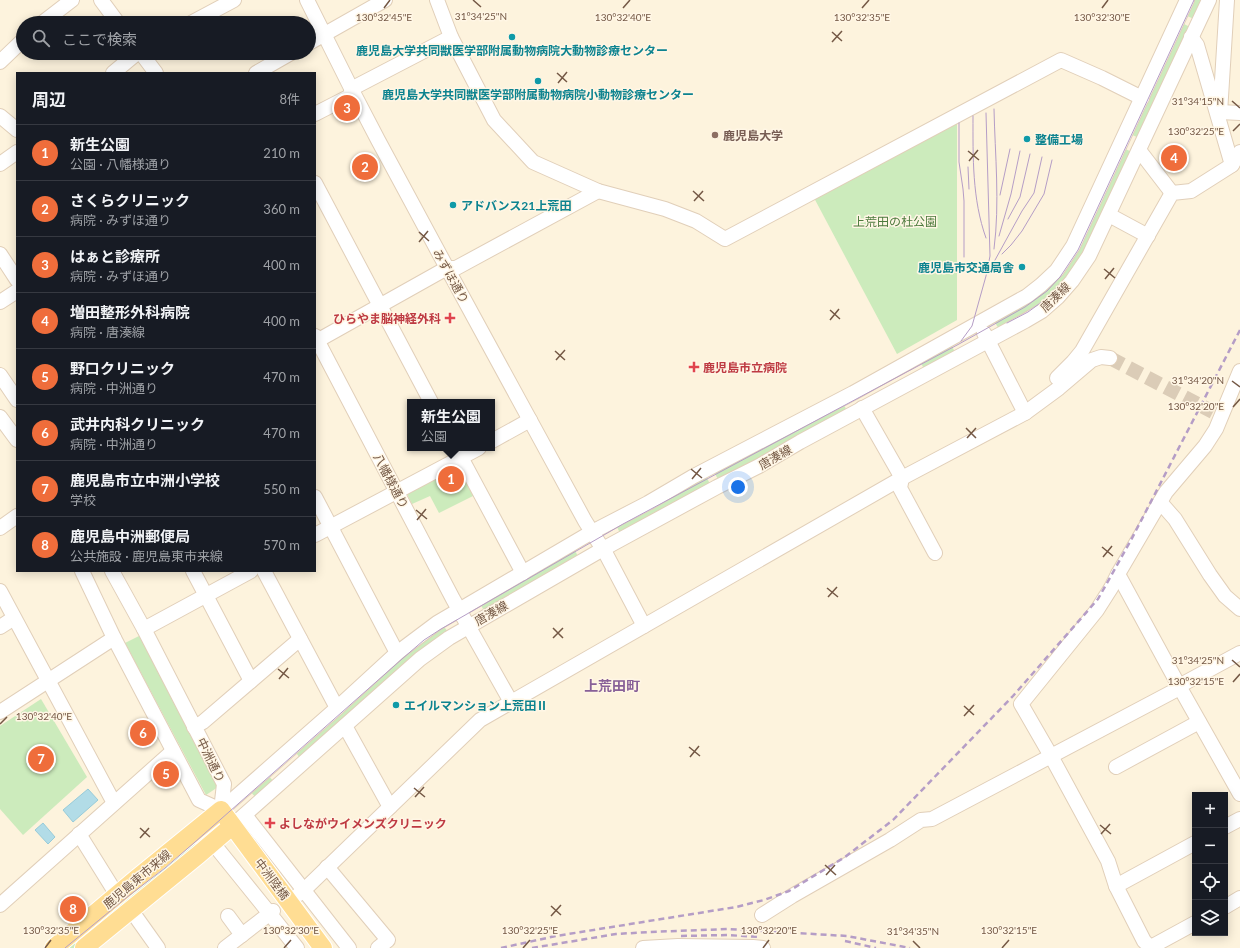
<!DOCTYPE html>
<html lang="ja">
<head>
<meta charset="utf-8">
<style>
	body { margin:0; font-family:Lato,"Noto Sans JP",sans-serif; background:#242831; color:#f1f3f6 }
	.controls { position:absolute; right:12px; bottom:12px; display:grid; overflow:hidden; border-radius:0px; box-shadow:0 2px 10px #0003 }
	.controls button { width:36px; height:36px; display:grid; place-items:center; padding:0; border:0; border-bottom:1px solid #363941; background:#171b24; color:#f1f3f6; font:20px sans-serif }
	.you { position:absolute; left:738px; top:487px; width:14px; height:14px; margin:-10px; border:3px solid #fff; border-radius:50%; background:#1a73e8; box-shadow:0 0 0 6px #1a73e833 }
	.badge { display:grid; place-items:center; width:26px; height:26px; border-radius:50%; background:#ef6d3b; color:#fff; font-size:13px; font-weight:700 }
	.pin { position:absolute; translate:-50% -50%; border:2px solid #fff; box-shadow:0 1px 4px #0006 }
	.popup { position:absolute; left:407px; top:399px; width:88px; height:52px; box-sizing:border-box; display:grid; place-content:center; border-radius:0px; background:#171b24; filter:drop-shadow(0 1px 3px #0005); font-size:13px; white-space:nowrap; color:#9ea1a6 }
	.popup b { font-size:15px; color:#f1f3f6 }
	.popup::after { content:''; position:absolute; left:50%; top:100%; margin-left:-8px; border:8px solid transparent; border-top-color:#171b24 }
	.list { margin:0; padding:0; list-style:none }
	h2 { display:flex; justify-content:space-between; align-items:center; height:52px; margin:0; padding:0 16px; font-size:17px }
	h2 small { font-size:13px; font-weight:400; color:#9ea1a6 }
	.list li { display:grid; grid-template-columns:26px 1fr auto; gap:12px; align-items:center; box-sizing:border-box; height:56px; padding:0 16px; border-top:1px solid #363941 }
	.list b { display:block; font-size:15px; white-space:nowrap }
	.list p { margin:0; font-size:13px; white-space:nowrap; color:#9ea1a6 }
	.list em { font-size:13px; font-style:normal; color:#9ea1a6 }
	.icon { flex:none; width:22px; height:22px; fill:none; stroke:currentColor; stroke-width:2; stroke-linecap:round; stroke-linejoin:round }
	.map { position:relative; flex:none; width:1240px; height:948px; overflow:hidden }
	.search { position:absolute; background:#171b24; box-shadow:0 2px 10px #0003; left:16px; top:16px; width:300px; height:44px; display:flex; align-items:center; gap:10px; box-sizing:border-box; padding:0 14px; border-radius:22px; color:#9ea1a6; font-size:15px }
	.panel { position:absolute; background:#171b24; box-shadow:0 2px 10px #0003; left:16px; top:72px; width:300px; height:500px; border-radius:0px }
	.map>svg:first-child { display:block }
	.green { fill:#ccebbc }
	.water { fill:#b2dce7; stroke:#97cbd9 }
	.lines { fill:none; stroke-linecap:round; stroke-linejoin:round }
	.minor-tunnel { stroke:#dbccb7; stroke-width:14; stroke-dasharray:14 7; stroke-linecap:butt }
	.minor-casing { stroke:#e1cfb9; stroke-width:16 }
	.major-casing { stroke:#fff; stroke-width:20 }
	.minor { stroke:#fff; stroke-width:14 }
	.major { stroke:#ffdd93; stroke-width:18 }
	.tram { stroke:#b59dc6; stroke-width:1 }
	.rail { stroke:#b59dc6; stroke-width:2.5; stroke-dasharray:6 4; stroke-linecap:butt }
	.ticks { fill:none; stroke:#745845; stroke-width:1.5 }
	.culture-dot { fill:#0f9aa8; stroke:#fff6e5; stroke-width:1.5 }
	.education-dot { fill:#8d6e63; stroke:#fff6e5; stroke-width:1.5 }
	.health-dot { fill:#e0444e; stroke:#fff6e5; stroke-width:1.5 }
	.labels { text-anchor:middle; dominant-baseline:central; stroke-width:3; stroke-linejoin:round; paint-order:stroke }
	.culture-label { font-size:12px; font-weight:bold; fill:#0d838f; stroke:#fff6e5; text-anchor:start }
	.education-label { font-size:12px; font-weight:bold; fill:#785e54; stroke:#fff6e5; text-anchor:start }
	.park-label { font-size:12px; fill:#4c7a3c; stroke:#fff6e5 }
	.street-label { font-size:12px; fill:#745845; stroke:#fff6e5 }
	.health-label { font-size:12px; font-weight:bold; fill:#be3a42; stroke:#fff6e5; text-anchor:start }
	.quarter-label { font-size:14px; font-weight:bold; fill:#886098; stroke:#fff6e5 }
	.ticks-label { font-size:10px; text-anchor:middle; fill:#745845; stroke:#fff6e5; stroke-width:3; stroke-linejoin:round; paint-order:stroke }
</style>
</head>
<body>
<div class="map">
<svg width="1240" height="948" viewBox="0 0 1240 948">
	<rect width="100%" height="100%" fill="#fdf3dd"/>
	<g class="green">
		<path d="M1192 0H1203L1194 19 1185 15Z"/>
		<path d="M1182 23 1190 27 1139 138 1130 134Z"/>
		<path d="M957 119V320L897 354 813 196Z"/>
		<path d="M1123 148 1132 152 1085 253 1051 297 1029 313 999 329 994 321 1045 290Z"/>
		<path d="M950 343 955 352 924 369 920 361Z"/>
		<path d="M843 403 847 411 719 481 714 472Z"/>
		<path d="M459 465 477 494 439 513 430 496 412 504 408 496V493Z"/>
		<path d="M706 476 710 484 620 533 616 525Z"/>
		<path d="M574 549 579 558 484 611 480 603Z"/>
		<path d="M442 624 448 632 300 758 294 750 412 646Z"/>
		<path d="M143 634 221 785 206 795 125 643Z"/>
		<path d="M41 699 87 777 23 835 0 809V726Z"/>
		<path d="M268 775 274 782 256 798 250 791Z"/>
		<path d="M193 841 199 848 76 948H61Z"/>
	</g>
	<g class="water">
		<path d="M88 789 98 800 73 822 63 810Z"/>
		<path d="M43 823 55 837 48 844 35 830Z"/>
	</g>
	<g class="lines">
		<path class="minor-tunnel" d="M1110 358 1213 412"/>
		<defs>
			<g id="minor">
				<path d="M101 0 118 23"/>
				<path d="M307 0 354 94 378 140 447 268 585 521 606 554 644 626"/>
				<path d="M437 0 451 37 494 120 533 162 598 191 665 209 696 221 725 239 1061 60 1102 78 1142 98"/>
				<path d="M42 23 72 0"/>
				<path d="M191 23 234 0"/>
				<path d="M1191 37 1197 45 1232 165"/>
				<path d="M309 43 385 0"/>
				<path d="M141 53 156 73"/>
				<path d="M0 62 23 40"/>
				<path d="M113 73 137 53"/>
				<path d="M256 73 291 53"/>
				<path d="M351 89 451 37"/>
				<path d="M1220 112 1240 113"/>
				<path d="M1220 113 1227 0"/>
				<path d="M315 114 354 94"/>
				<path d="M0 116 17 130"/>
				<path d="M1139 150 1172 193"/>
				<path d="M0 164 17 152"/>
				<path d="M315 183 431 402"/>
				<path d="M1109 215 1148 236"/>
				<path d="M0 254 17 280"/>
				<path d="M0 302 17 291"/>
				<path d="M984 333 1025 413"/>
				<path d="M315 336 453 599 511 702"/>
				<path d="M315 342 447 268H456L598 191"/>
				<path d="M0 375 17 400"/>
				<path d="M1057 378 1073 362 1082 351 1172 193 1191 191 1232 165 1240 152"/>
				<path d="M862 408 902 478 900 488 935 553"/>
				<path d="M0 417 17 440"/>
				<path d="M492 441 530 420"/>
				<path d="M456 448 523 573"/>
				<path d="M315 497 397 653"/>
				<path d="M1160 502 1175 519 1210 575 1225 596 1240 609"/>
				<path d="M0 528 17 516"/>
				<path d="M315 535 479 448"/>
				<path d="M82 571 114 638 199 800 221 810"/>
				<path d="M112 571 144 629 224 784 221 810"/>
				<path d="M193 571 251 681"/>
				<path d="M264 571 337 708"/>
				<path d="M1118 574 1179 686 1240 794"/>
				<path d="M0 591 114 803"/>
				<path d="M0 627 14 618"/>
				<path d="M144 629 251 571"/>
				<path d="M0 712 114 638"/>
				<path d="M345 726 390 807"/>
				<path d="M194 727 203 722 300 639"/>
				<path d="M1116 767 1199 722"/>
				<path d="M221 810 337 708 397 653 437 623 592 532 648 503 694 476 853 393 1027 296 1041 285 1057 270 1073 246 1187 0"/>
				<path d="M245 815 349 948"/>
				<path d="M232 826 420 659 449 638 603 549 717 487 759 466 800 442 1025 321 1042 311 1058 297 1072 281 1089 256 1209 0"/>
				<path d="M1225 827 1240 819"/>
				<path d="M79 834 117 895"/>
				<path d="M212 842 266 909 297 948"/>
				<path d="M327 867 388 940 378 948"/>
				<path d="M1116 886 1108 861 1051 756 1021 704 1097 610 1111 588 1118 574 1166 492 1205 446 1216 429 1240 371"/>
				<path d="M299 894 304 890 480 720 902 478 1025 413 1059 388 1092 360 1101 357 1110 358"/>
				<path d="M0 905 173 751"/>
				<path d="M1225 907 1240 898"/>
				<path d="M131 910 158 948"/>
				<path d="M762 915 792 896 890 840 921 820 932 819 1174 691 1179 686 1240 653"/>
				<path d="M228 916 242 935"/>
				<path d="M1151 947 1195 923"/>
				<path d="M225 948 273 911"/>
				<path d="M643 948 678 946 753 947 763 948"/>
				<path d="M1151 948 1144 941 1116 886 1195 843"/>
			</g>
			<g id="major">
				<path d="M54 948 135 880 221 810 323 948"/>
				<path d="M84 948 198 855 232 826"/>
			</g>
		</defs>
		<use href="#minor" class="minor-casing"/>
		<use href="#major" class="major-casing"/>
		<use href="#minor" class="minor"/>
		<use href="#major" class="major"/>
		<g class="tram">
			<path d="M994 109C995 155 1000 203 994 249"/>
			<path d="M973 116C973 157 972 199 986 238"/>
			<path d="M959 123V162L963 189 964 201V257"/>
			<path d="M968 167 969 189"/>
			<path d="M1000 195 1010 149"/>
			<path d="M1008 219 1020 197 1030 154"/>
			<path d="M999 236 1011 194 1020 151"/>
			<path d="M1002 254 1011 245 1022 231 1044 194 1052 160"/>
			<path d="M989 271 1022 211 1034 193 1042 157"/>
			<path d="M1007 323 1028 312 1046 299"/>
			<path d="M961 341 972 326 986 276 990 256 986 113"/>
			<path d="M65 948 126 898 165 868 195 842 402 659 424 640 441 629 623 524 959 344 1025 307 1047 291 1060 277 1078 250 1194 0"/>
		</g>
		<g class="rail">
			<path d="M681 936 727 935 759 937"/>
			<path d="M845 941 876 948"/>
			<path d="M501 948 556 936 736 907 764 900 789 891 845 857 893 820 1013 696 1098 599 1131 540 1240 330"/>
			<path d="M532 948 616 934 650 932 728 929 847 936 910 948"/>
		</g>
	</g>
	<path class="ticks" d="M473 0 481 7M384 8 390 0M623 8 630 0M862 8 869 0M1102 8 1108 0M832 32 842 41M832 42 842 31M557 73 567 82M558 83 567 72M1232 101 1240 108M1233 131 1240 124M968 151 979 160M969 161 978 150M693 191 704 201M694 201 703 191M419 232 429 241M419 242 428 231M1104 269 1115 278M1105 279 1114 268M830 310 840 319M830 320 839 309M555 351 565 360M556 360 565 350M1232 381 1240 387M1233 407 1240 399M966 428 976 438M967 438 976 428M691 469 702 478M692 479 701 468M416 510 427 519M417 520 426 509M1102 547 1113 556M1103 557 1112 546M827 588 838 597M828 597 837 587M553 628 563 638M553 638 563 628M1232 660 1240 667M278 669 289 678M279 679 288 668M1233 682 1240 674M964 706 974 715M964 716 974 705M0 724 7 717M689 747 700 756M690 757 699 746M414 788 425 797M415 797 424 787M1100 825 1111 834M140 828 150 837M1101 834 1110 824M140 838 149 828M825 865 836 875M826 875 835 865M551 906 561 915M551 916 561 905M913 941 920 948M45 948 51 940M284 948 291 940M523 948 530 940M763 948 769 940M1002 948 1009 940"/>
	<g class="culture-dot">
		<circle cx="512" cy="37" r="4"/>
		<circle cx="538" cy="81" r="4"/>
		<circle cx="1027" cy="139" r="4"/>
		<circle cx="453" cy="205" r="4"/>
		<circle cx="1022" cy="267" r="4"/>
		<circle cx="396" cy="705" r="4"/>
	</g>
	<circle class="education-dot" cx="715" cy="135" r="4"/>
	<g class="health-dot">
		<path d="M448 312h4v4h4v4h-4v4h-4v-4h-4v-4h4z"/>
		<path d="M692 361h4v4h4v4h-4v4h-4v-4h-4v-4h4z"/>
		<path d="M268 817h4v4h4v4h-4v4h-4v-4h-4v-4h4z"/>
	</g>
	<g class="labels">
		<g class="culture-label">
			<text x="512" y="50" text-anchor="middle">鹿児島大学共同獣医学部附属動物病院大動物診療センター</text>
			<text x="538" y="94" text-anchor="middle">鹿児島大学共同獣医学部附属動物病院小動物診療センター</text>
			<text x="1035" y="139">整備工場</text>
			<text x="461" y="205">アドバンス21上荒田</text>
			<text x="1014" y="267" text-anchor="end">鹿児島市交通局舎</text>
			<text x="404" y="705">エイルマンション上荒田Ⅱ</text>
		</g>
		<g class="education-label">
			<text x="723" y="135">鹿児島大学</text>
		</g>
		<g class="park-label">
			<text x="895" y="221">上荒田の杜公園</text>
		</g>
		<g class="street-label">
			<text transform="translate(451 276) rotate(61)">みずほ通り</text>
			<text transform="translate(1055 297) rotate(-44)">唐湊線</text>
			<text transform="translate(775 457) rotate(-30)">唐湊線</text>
			<text transform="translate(391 481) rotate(62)">八幡様通り</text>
			<text transform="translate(491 613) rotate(-30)">唐湊線</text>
			<text transform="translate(211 760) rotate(64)">中洲通り</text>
			<text transform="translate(137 879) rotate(-40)">鹿児島東市来線</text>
			<text transform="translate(272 879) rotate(53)">中洲陸橋</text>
		</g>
		<g class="health-label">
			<text x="441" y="318" text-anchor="end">ひらやま脳神経外科</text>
			<text x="703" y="367">鹿児島市立病院</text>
			<text x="279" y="823">よしながウイメンズクリニック</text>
		</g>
		<g class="quarter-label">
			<text x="612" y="685">上荒田町</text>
		</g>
	</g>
	<g class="ticks-label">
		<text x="481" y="20">31°34'25"N</text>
		<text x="384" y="21">130°32'45"E</text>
		<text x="623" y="21">130°32'40"E</text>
		<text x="862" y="21">130°32'35"E</text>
		<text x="1102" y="21">130°32'30"E</text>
		<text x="1198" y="105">31°34'15"N</text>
		<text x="1196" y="135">130°32'25"E</text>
		<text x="1198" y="384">31°34'20"N</text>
		<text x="1196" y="410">130°32'20"E</text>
		<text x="1198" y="664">31°34'25"N</text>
		<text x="1196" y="685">130°32'15"E</text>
		<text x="44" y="720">130°32'40"E</text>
		<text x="51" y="934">130°32'35"E</text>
		<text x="291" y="934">130°32'30"E</text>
		<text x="530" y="934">130°32'25"E</text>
		<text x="769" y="934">130°32'20"E</text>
		<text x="1009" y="934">130°32'15"E</text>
		<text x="913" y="935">31°34'35"N</text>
	</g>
</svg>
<div class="controls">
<button>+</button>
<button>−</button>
<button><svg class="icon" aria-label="locate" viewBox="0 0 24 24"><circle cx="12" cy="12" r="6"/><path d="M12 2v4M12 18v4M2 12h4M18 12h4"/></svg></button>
<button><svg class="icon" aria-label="layers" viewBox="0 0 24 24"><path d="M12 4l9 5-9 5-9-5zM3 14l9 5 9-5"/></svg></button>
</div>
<div class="you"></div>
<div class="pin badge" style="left:451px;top:479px">1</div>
<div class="popup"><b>新生公園</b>公園</div>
<div class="pin badge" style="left:365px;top:167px">2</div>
<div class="pin badge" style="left:347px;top:108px">3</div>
<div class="pin badge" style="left:1174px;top:158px">4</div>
<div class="pin badge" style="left:166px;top:774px">5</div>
<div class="pin badge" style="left:143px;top:733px">6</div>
<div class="pin badge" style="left:41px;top:759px">7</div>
<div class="pin badge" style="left:73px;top:909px">8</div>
<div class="search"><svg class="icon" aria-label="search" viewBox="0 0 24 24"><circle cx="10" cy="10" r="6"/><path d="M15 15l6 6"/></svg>ここで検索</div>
<section class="panel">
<h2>周辺<small>8件</small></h2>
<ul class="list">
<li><span class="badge">1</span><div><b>新生公園</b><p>公園 · 八幡様通り</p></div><em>210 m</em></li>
<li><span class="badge">2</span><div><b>さくらクリニック</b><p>病院 · みずほ通り</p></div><em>360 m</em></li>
<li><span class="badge">3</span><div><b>はぁと診療所</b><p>病院 · みずほ通り</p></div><em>400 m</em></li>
<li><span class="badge">4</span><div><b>増田整形外科病院</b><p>病院 · 唐湊線</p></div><em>400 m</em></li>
<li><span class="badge">5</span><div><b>野口クリニック</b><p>病院 · 中洲通り</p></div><em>470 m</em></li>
<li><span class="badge">6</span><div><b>武井内科クリニック</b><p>病院 · 中洲通り</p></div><em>470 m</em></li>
<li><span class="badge">7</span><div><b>鹿児島市立中洲小学校</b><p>学校</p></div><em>550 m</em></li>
<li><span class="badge">8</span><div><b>鹿児島中洲郵便局</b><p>公共施設 · 鹿児島東市来線</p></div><em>570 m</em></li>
</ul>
</section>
</div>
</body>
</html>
